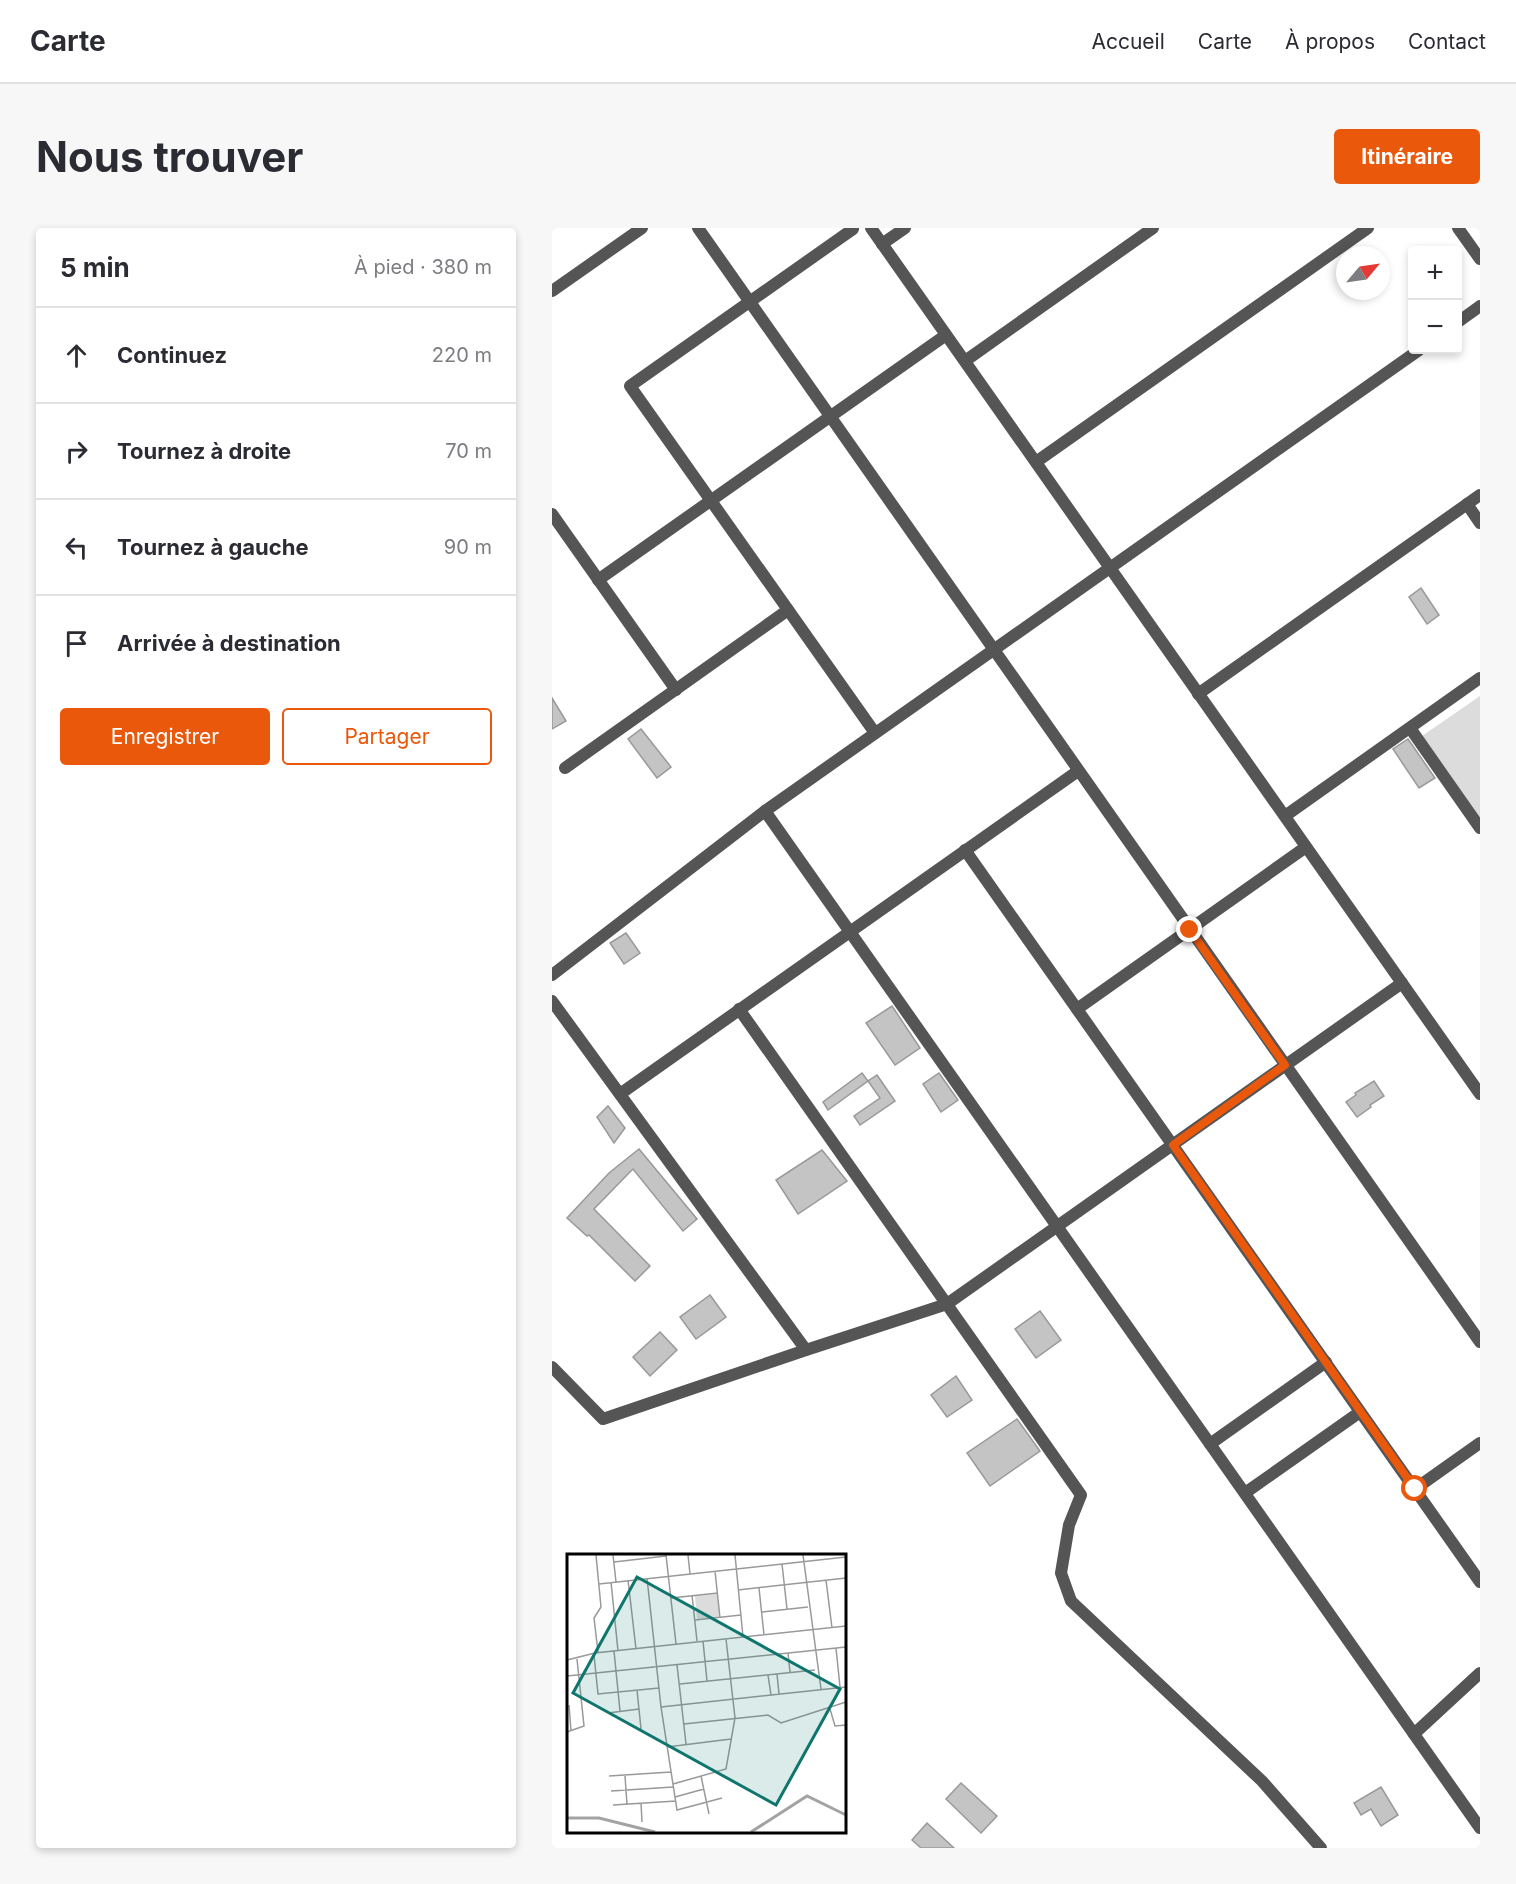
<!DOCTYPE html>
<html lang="fr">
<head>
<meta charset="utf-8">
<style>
	body { margin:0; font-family:Inter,sans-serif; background:#f7f7f7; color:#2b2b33 }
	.controls { position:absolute; right:18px; top:18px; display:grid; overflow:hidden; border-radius:6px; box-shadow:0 3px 9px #0003 }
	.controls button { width:54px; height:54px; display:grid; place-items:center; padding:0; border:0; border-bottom:2px solid #e1e1e2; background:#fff; color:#2b2b33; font:30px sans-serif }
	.compass { position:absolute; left:784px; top:18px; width:54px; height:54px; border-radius:50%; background:#fff; box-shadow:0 3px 9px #0003; rotate:61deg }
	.stop { position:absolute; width:18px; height:18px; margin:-14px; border:4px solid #ea580c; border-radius:50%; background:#fff }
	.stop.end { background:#ea580c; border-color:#fff; box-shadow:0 2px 6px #0008 }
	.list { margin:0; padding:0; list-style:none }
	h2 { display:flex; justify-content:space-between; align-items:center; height:78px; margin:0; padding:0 24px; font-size:26px }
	h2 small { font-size:20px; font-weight:400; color:#7c7c81 }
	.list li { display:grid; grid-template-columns:39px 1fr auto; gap:18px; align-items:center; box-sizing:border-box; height:96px; padding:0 24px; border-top:2px solid #e1e1e2 }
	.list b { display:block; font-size:22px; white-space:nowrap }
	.list em { font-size:20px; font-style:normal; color:#7c7c81 }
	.actions { display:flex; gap:12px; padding:18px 24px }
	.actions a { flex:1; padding:14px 0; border:2px solid #ea580c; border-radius:6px; text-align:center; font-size:21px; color:#ea580c }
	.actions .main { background:#ea580c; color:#fff }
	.icon { flex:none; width:33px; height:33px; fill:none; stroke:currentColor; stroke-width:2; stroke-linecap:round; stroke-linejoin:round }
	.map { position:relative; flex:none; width:928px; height:1620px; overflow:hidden; border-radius:6px }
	header { display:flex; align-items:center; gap:36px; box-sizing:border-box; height:84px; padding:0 30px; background:#fff; border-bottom:2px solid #e1e1e2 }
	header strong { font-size:28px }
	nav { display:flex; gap:33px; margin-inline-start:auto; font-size:21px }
	.intro { display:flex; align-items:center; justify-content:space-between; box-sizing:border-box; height:144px; padding:0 36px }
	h1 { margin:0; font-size:42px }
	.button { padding:15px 27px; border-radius:6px; background:#ea580c; color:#fff; font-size:21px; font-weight:700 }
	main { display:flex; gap:36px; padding:0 36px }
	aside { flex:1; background:#fff; border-radius:6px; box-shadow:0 3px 9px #0003 }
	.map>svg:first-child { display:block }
	.park { fill:#dcdcdc }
	.building { fill:#c4c4c4; stroke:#999; stroke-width:1.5 }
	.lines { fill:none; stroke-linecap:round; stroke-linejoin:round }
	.street { stroke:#555; stroke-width:12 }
	.route { stroke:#ea580c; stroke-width:8 }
	.inset-river { fill:none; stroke:#a3a3a3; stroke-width:3 }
	.inset-road { fill:none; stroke:#999; stroke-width:1.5 }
	.view { fill:#0f766e; fill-opacity:0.15; stroke:#0f766e; stroke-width:3 }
	.inset-edge { fill:none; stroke:#000; stroke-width:3 }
</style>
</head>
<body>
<header>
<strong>Carte</strong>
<nav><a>Accueil</a><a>Carte</a><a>À propos</a><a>Contact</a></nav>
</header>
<div class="intro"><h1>Nous trouver</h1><a class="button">Itinéraire</a></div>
<main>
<aside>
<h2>5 min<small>À pied · 380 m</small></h2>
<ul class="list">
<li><svg class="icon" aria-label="ahead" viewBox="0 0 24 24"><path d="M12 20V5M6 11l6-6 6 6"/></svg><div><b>Continuez</b></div><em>220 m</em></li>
<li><svg class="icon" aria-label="right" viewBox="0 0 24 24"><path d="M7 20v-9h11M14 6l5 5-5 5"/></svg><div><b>Tournez à droite</b></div><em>70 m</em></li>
<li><svg class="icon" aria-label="left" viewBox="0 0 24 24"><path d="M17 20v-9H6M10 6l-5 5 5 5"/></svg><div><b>Tournez à gauche</b></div><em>90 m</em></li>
<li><svg class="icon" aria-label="arrive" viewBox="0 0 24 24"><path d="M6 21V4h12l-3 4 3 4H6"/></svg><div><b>Arrivée à destination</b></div></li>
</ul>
<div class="actions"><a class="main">Enregistrer</a><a>Partager</a></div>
</aside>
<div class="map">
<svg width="928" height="1620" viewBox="0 0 928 1620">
	<rect width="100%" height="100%" fill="#fff"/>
	<path class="park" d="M928 468V592L870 508Z"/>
	<g class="building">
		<path d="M869 360 887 387 875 396 857 369Z"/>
		<path d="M0 470 14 493 0 501Z"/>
		<path d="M89 501 119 539 105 550 76 511Z"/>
		<path d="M856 511 883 550 867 560 841 521Z"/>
		<path d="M74 705 88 725 72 736 58 715Z"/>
		<path d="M340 778 368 820 343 837 314 795Z"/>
		<path d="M310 845 316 853 276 882 271 874Z"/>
		<path d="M387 845 406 872 389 884 371 856Z"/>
		<path d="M325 847 343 873 308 897 302 888 328 870 316 853Z"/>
		<path d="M822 853 832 868 818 877 819 879 805 889 794 874 804 867 803 865Z"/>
		<path d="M56 878 73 900 62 915 45 889Z"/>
		<path d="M87 921 145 991 131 1003 81 941 75 947 42 981 98 1038 83 1053 37 1007 35 1008 15 990 57 945Z"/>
		<path d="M270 922 295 953 246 986 224 952Z"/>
		<path d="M158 1067 174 1089 144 1111 128 1089Z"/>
		<path d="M488 1083 509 1112 484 1130 463 1101Z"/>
		<path d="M108 1104 125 1122 98 1148 81 1129Z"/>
		<path d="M404 1148 420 1172 395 1189 379 1167Z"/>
		<path d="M465 1191 488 1223 438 1258 415 1225Z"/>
		<path d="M409 1555 445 1588 429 1605 394 1571Z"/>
		<path d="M829 1559 846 1587 829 1598 819 1581 809 1587 802 1575Z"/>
		<path d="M375 1595 402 1620H369L360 1612Z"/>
	</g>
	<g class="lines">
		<g class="street">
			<path d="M146 0 928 1114"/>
			<path d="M319 0 928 866"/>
			<path d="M906 0 928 31"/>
			<path d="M301 1 78 158 323 505"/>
			<path d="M330 16 353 0"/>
			<path d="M0 63 90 0"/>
			<path d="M906 94 928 78"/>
			<path d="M413 133 601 0"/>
			<path d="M484 234 816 0"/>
			<path d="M915 276 928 295"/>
			<path d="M0 286 124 462"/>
			<path d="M46 352 394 107"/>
			<path d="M646 466 928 267"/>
			<path d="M858 500 928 600"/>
			<path d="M13 540 236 382"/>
			<path d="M213 583 928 1600"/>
			<path d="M733 588 928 450"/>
			<path d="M413 622 928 1354"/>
			<path d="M0 747 213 583 867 122"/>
			<path d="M0 773 254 1122"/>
			<path d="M187 781 529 1267 517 1297 509 1345 519 1373 710 1553 769 1620"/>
			<path d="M525 781 754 619"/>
			<path d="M68 866 526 543"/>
			<path d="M0 1139 51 1191 254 1122 395 1076 850 755"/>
			<path d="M658 1216 774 1134"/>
			<path d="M863 1261 928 1215"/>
			<path d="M693 1265 808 1184"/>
			<path d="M862 1506 928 1445"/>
		</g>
	</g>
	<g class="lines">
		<path class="route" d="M638 702 733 837 621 917 863 1261"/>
	</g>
	<g transform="translate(15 1326)">
		<rect width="279" height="279" fill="#fff"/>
		<path d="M150 40 153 63 130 65 128 42Z" fill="#dcdcdc"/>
		<path class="inset-river" d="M0 264H32L88 278M184 278 240 242 279 261"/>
		<path class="inset-road" d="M29 1 34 53 27 64 31 98M46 1 49 28M99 1 109 90M121 1 123 20M168 1 176 83M236 1 254 135M47 8 99 2M215 10 220 55M148 17 153 64M80 24 94 153 110 256 155 244M61 26 69 95M259 26 265 74M44 28 51 97M32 30 279 3M192 34 197 81M171 36 279 24M125 41 130 87M104 44 151 39M195 58 241 53M128 66 174 61M136 87 140 127M269 94 273 133M47 97 53 157M221 99 223 118M27 101 31 140 92 134M0 106 28 99 279 72M110 111 119 190M210 120 212 140M201 121 204 141M0 122 279 93M113 130 248 116M70 136 74 175M2 151 4 177M94 153 279 133M263 155 268 172 279 171M41 159 72 155M117 170 201 161 214 169 279 148M0 178 17 172 10 105M100 193 164 185M42 222 104 218M58 222 60 250M134 222 142 260M106 230 159 215 168 164 159 85M44 237 106 233M108 243 137 235M74 249 75 268M46 251 109 247"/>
		<path class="view" d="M70 23 273 135 209 251 6 139Z"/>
		<rect width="279" height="279" class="inset-edge"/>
	</g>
</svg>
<div class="controls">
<button>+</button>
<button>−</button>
</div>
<svg class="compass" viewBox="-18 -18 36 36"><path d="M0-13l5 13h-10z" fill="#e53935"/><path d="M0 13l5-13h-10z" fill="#7c7c81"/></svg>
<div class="stop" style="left:863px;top:1261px"></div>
<div class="stop end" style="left:638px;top:702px"></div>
</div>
</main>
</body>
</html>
